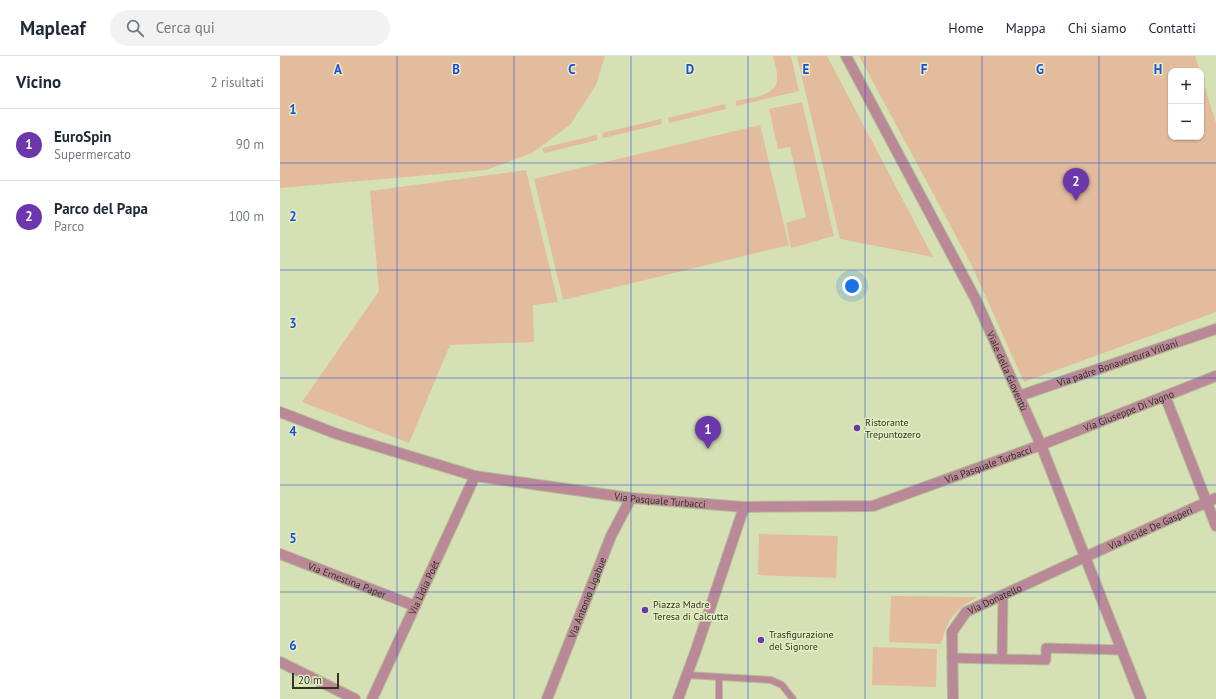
<!DOCTYPE html>
<html lang="it">
<head>
<meta charset="utf-8">
<style>
	body { margin:0; font-family:"PT Sans",sans-serif; background:#f2f2f3; color:#1f2937 }
	.controls { position:absolute; right:12px; top:12px; display:grid; overflow:hidden; border-radius:8px; box-shadow:0 1px 3px #0004 }
	.controls button { width:36px; height:36px; display:grid; place-items:center; padding:0; border:0; border-bottom:1px solid #e0e1e3; background:#fff; color:#1f2937; font:20px sans-serif }
	.scale { position:absolute; left:12px; bottom:10px; width:47px; box-sizing:border-box; padding-left:4px; border:2px solid #303524; border-top:0; font-size:11px; line-height:14px; white-space:nowrap; color:#303524; -webkit-text-stroke:3px #e2eec2; paint-order:stroke }
	.you { position:absolute; left:572px; top:230px; width:14px; height:14px; margin:-10px; border:3px solid #fff; border-radius:50%; background:#1a73e8; box-shadow:0 0 0 6px #1a73e833 }
	.badge { display:grid; place-items:center; width:26px; height:26px; border-radius:50%; background:#6c36ad; color:#fff; font-size:13px; font-weight:700 }
	.pin { position:absolute; translate:-50% -33px; filter:drop-shadow(0 1px 2px #0008) }
	.pin::after { content:''; position:absolute; top:21px; width:14px; height:12px; background:inherit; clip-path:polygon(0 0,100% 0,50% 100%) }
	.list { margin:0; padding:0; list-style:none }
	h2 { display:flex; justify-content:space-between; align-items:center; height:52px; margin:0; padding:0 16px; font-size:17px }
	h2 small { font-size:13px; font-weight:400; color:#747a83 }
	.list li { display:grid; grid-template-columns:26px 1fr auto; gap:12px; align-items:center; box-sizing:border-box; height:72px; padding:0 16px; border-top:1px solid #e0e1e3 }
	.list b { display:block; font-size:15px; white-space:nowrap }
	.list p { margin:0; font-size:13px; white-space:nowrap; color:#747a83 }
	.list em { font-size:13px; font-style:normal; color:#747a83 }
	.icon { flex:none; width:22px; height:22px; fill:none; stroke:currentColor; stroke-width:2; stroke-linecap:round; stroke-linejoin:round }
	.map { position:relative; flex:none; width:936px; height:643px; overflow:hidden }
	header { display:flex; align-items:center; gap:24px; box-sizing:border-box; height:56px; padding:0 20px; background:#fff; border-bottom:1px solid #e0e1e3 }
	header strong { font-size:19px }
	nav { display:flex; gap:22px; margin-inline-start:auto; font-size:14px }
	.search { width:280px; height:36px; background:#f2f2f3; display:flex; align-items:center; gap:10px; box-sizing:border-box; padding:0 14px; border-radius:22px; color:#747a83; font-size:15px }
	main { display:flex }
	aside { flex:1; background:#fff }
	.map>svg:first-child { display:block }
	.green { fill:#e3bc9d }
	.lines { fill:none; stroke-linecap:round; stroke-linejoin:round }
	.service-casing { stroke:#b4bf98; stroke-width:8 }
	.pedestrian-casing { stroke:#b4bf98; stroke-width:11 }
	.minor-casing { stroke:#b4bf98; stroke-width:12 }
	.service { stroke:#ba8896; stroke-width:6 }
	.pedestrian { stroke:#ba8896; stroke-width:9 }
	.minor { stroke:#ba8896; stroke-width:10 }
	.grid { fill:none; stroke:#1d4ed8; stroke-width:1; stroke-opacity:0.55 }
	.poi-dot { fill:#6c36ad; stroke:#e2eec2; stroke-width:1.5 }
	.labels { text-anchor:middle; dominant-baseline:central; stroke-width:3; stroke-linejoin:round; paint-order:stroke }
	.street-label { font-size:10px; fill:#303524; stroke:#e2eec2 }
	.poi-label { font-size:10px; fill:#303524; stroke:#e2eec2; text-anchor:start }
	.grid-label { font-size:13px; text-anchor:middle; font-weight:bold; fill:#1d4ed8; stroke:#e2eec2; stroke-width:3; stroke-linejoin:round; paint-order:stroke }
</style>
</head>
<body>
<header>
<strong>Mapleaf</strong>
<div class="search"><svg class="icon" aria-label="search" viewBox="0 0 24 24"><circle cx="10" cy="10" r="6"/><path d="M15 15l6 6"/></svg>Cerca qui</div>
<nav><a>Home</a><a>Mappa</a><a>Chi siamo</a><a>Contatti</a></nav>
</header>
<main>
<aside>
<h2>Vicino<small>2 risultati</small></h2>
<ul class="list">
<li><span class="badge">1</span><div><b>EuroSpin</b><p>Supermercato</p></div><em>90 m</em></li>
<li><span class="badge">2</span><div><b>Parco del Papa</b><p>Parco</p></div><em>100 m</em></li>
</ul>
</aside>
<div class="map">
<svg width="936" height="643" viewBox="0 0 936 643">
	<rect width="100%" height="100%" fill="#d5e1b5"/>
	<g class="green">
		<path d="M0 0H325L316 29 290 69 252 97 206 114 0 132Z"/>
		<path d="M493 0H511L519 35 456 50V45C471 41 500 41 497 19 497 13 494 6 493 0Z"/>
		<path d="M517 0H547L653 201 560 183Z"/>
		<path d="M579 0H915L920 15H891V81H921V19L936 67V256L744 326 691 208Z"/>
		<path d="M522 46 554 180 511 192 506 167 526 161 510 91 498 93 489 53Z"/>
		<path d="M445 48 446 53 389 67 388 62Z"/>
		<path d="M381 63 382 68 323 82 322 77Z"/>
		<path d="M480 69 509 189 283 244 254 123Z"/>
		<path d="M316 79 318 84 264 97 262 92Z"/>
		<path d="M246 114 278 246 253 249 254 286 170 289 129 387 22 346 99 235 90 135Z"/>
		<path d="M479 478 558 480 556 522 478 519Z"/>
		<path d="M611 540 697 541C674 555 668 562 661 588L609 586Z"/>
		<path d="M593 591 657 593 656 631 592 629Z"/>
	</g>
	<g class="lines">
		<defs>
			<g id="service">
				<path d="M407 619 491 624 502 629 513 643"/>
				<path d="M439 621V643"/>
			</g>
			<g id="pedestrian">
				<path d="M672 602 766 604V592L842 594"/>
				<path d="M722 603 723 539"/>
			</g>
			<g id="minor">
				<path id="s1" d="M566 0 696 244 761 389 861 643"/>
				<path id="s2" d="M739 340 936 273"/>
				<path d="M885 340 936 470"/>
				<path id="s3" d="M0 356 57 378 195 420 351 442 464 451 593 450 761 389 936 320"/>
				<path id="s4" d="M0 498 135 550"/>
				<path d="M0 606 75 643"/>
				<path id="s5" d="M92 643 195 420"/>
				<path id="s6" d="M267 643 331 480 351 442"/>
				<path d="M398 643 416 594 464 451"/>
				<path id="s7" d="M673 643 672 576 686 556 805 501 936 442"/>
			</g>
		</defs>
		<use href="#service" class="service-casing"/>
		<use href="#pedestrian" class="pedestrian-casing"/>
		<use href="#minor" class="minor-casing"/>
		<use href="#service" class="service"/>
		<use href="#pedestrian" class="pedestrian"/>
		<use href="#minor" class="minor"/>
	</g>
	<path class="grid" d="M117 0V643M234 0V643M351 0V643M468 0V643M585 0V643M702 0V643M819 0V643M0 107H936M0 214H936M0 322H936M0 429H936M0 536H936"/>
	<g class="poi-dot">
		<circle cx="577" cy="372" r="4"/>
		<circle cx="365" cy="554" r="4"/>
		<circle cx="481" cy="584" r="4"/>
	</g>
	<g class="labels">
		<g class="street-label">
			<text stroke="none"><textPath href="#s2" startOffset="104">Via padre Bonaventura Villani</textPath></text>
			<text stroke="none"><textPath href="#s1" startOffset="354">Viale della Gioventù</textPath></text>
			<text stroke="none"><textPath href="#s3" startOffset="878">Via Giuseppe Di Vagno</textPath></text>
			<text stroke="none"><textPath href="#s3" startOffset="728">Via Pasquale Turbacci</textPath></text>
			<text stroke="none"><textPath href="#s3" startOffset="392">Via Pasquale Turbacci</textPath></text>
			<text stroke="none"><textPath href="#s7" startOffset="294">Via Alcide De Gasperi</textPath></text>
			<text stroke="none"><textPath href="#s4" startOffset="72">Via Ernestina Paper</textPath></text>
			<text stroke="none"><textPath href="#s5" startOffset="123">Via Lidia Poët</textPath></text>
			<text stroke="none"><textPath href="#s6" startOffset="109">Via Antonio Ligabue</textPath></text>
			<text stroke="none"><textPath href="#s7" startOffset="123">Via Donatello</textPath></text>
		</g>
		<g class="poi-label">
			<text x="585" y="366">Ristorante<tspan x="585" dy="12">Trepuntozero</tspan></text>
			<text x="373" y="548">Piazza Madre<tspan x="373" dy="12">Teresa di Calcutta</tspan></text>
			<text x="489" y="578">Trasfigurazione<tspan x="489" dy="12">del Signore</tspan></text>
		</g>
	</g>
	<g class="grid-label">
		<text x="58" y="18">A</text>
		<text x="176" y="18">B</text>
		<text x="292" y="18">C</text>
		<text x="410" y="18">D</text>
		<text x="526" y="18">E</text>
		<text x="644" y="18">F</text>
		<text x="760" y="18">G</text>
		<text x="878" y="18">H</text>
		<text x="13" y="58">1</text>
		<text x="13" y="165">2</text>
		<text x="13" y="272">3</text>
		<text x="13" y="380">4</text>
		<text x="13" y="487">5</text>
		<text x="13" y="594">6</text>
	</g>
</svg>
<div class="controls">
<button>+</button>
<button>−</button>
</div>
<div class="scale">20 m</div>
<div class="you"></div>
<div class="pin badge" style="left:428px;top:393px">1</div>
<div class="pin badge" style="left:796px;top:145px">2</div>
</div>
</main>
</body>
</html>
